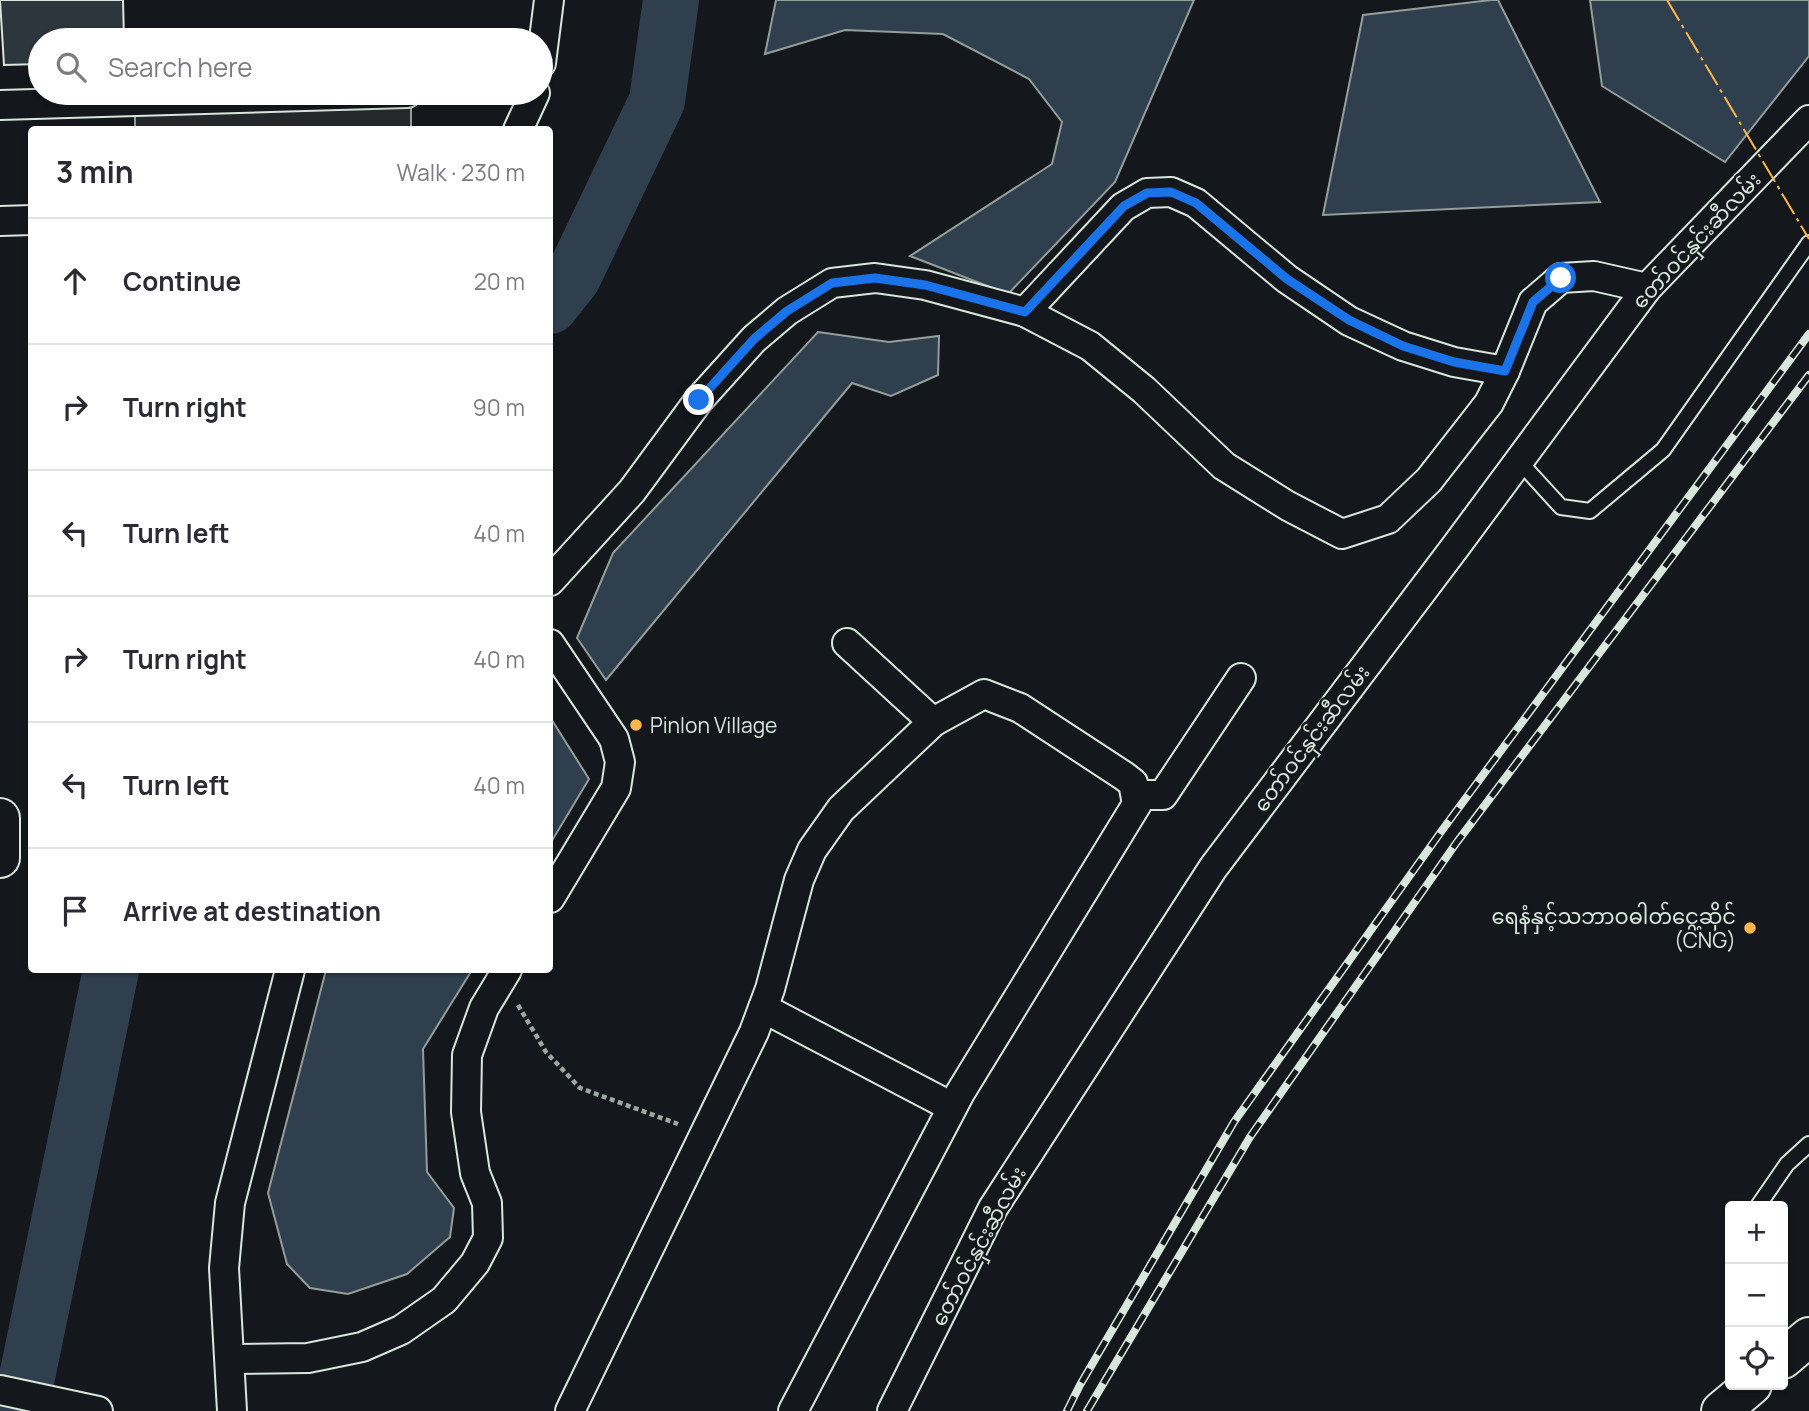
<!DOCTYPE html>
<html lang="en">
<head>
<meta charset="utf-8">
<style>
	body { margin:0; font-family:Manrope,"Noto Sans Myanmar",sans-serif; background:#f7f7f7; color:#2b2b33 }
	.controls { position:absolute; right:21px; bottom:21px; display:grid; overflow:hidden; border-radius:7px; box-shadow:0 2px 5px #0004 }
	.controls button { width:63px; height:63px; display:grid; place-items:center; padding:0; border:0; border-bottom:2px solid #e1e1e2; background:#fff; color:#2b2b33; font:35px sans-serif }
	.stop { position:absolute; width:21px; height:21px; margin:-16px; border:5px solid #1a73e8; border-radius:50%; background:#fff }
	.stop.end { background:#1a73e8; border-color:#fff; box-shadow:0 2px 7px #0008 }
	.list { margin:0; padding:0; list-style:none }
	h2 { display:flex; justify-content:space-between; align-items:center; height:91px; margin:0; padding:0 28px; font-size:30px }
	h2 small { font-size:23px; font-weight:400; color:#7c7c81 }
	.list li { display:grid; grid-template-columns:46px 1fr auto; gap:21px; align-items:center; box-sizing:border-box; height:126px; padding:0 28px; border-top:2px solid #e1e1e2 }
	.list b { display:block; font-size:26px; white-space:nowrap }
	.list em { font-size:23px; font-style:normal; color:#7c7c81 }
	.icon { flex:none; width:38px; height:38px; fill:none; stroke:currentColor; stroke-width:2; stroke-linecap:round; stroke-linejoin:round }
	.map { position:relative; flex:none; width:1809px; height:1411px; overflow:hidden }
	.search { position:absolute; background:#fff; box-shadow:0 2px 5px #0004; left:28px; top:28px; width:525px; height:77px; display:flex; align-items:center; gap:18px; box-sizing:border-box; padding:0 24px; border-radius:38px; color:#7c7c81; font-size:26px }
	.panel { position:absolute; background:#fff; box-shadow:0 2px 5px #0004; left:28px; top:126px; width:525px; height:847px; border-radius:7px }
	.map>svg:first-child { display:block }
	.parking { fill:#24282b; stroke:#939e99; stroke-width:2 }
	.water { fill:#2f3f4d; stroke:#939e99; stroke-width:2 }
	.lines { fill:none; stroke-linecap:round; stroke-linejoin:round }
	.river { stroke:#2f3f4d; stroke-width:56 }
	.building { fill:#2c363c; stroke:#d8e6dc; stroke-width:2 }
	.lane-casing { stroke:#d8e6dc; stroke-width:18 }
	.street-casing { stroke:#d8e6dc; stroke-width:32 }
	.secondary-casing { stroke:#d8e6dc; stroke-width:42 }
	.primary-casing { stroke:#d8e6dc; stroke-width:42 }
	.path { stroke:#9da8a2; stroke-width:4.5; stroke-dasharray:5 3.5; stroke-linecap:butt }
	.lane { stroke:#14181c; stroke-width:14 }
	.street { stroke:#14181c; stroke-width:28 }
	.secondary { stroke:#14181c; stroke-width:38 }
	.primary { stroke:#14181c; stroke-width:38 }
	.rail-casing { stroke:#d8e6dc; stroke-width:8 }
	.rail { stroke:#14181c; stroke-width:5; stroke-dasharray:16; stroke-linecap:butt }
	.power { stroke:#ffb74d; stroke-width:2; stroke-dasharray:24 5 3.5 5; stroke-linecap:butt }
	.route { stroke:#1a73e8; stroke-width:9 }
	.poi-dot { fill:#ffb74d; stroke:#14181c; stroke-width:2.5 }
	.labels { text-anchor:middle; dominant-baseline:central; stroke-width:5; stroke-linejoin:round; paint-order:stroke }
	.street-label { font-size:21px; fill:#d8e6dc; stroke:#14181c }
	.poi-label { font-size:21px; fill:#d8e6dc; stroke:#14181c; text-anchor:start }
</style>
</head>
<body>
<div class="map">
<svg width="1809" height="1411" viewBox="0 0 1809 1411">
	<rect width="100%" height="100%" fill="#14181c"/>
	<path class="parking" d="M411 105V129H135V112Z"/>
	<g class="water">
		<path d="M776 0H1194L1115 182 1008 294 910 256 1052 164 1062 122 1029 79 943 34 845 30 765 54Z"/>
		<path d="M1491 0H1498L1600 202 1323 215 1363 15Z"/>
		<path d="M1590 0H1809V56L1725 162 1602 86Z"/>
		<path d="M818 332 889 342 939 336 938 375 891 396 852 383 606 680 577 638 613 553Z"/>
		<path d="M550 717 589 779 550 844Z"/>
		<path d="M326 970H472L423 1049 427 1172 454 1208 450 1237 407 1274 348 1294 310 1288 287 1264 268 1193Z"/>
	</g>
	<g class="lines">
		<g class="river">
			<path d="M550 306 573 277 657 101 671 0"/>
			<path d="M20 1411 111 970"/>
		</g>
	</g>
	<path class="building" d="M0 0H123L124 40H40V64L4 65Z"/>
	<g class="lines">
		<defs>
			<g id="lane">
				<path d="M1519 461 1561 507 1590 511 1663 450 1809 243"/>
				<path d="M1758 1206 1787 1164 1809 1144"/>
			</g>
			<g id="street">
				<path d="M541 63 549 0"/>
				<path d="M0 105 407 93"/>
				<path d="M518 130 535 93"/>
				<path d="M0 221 32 220"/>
				<path d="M1025 312 1123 207 1147 193 1171 192 1196 203 1287 279 1349 321 1403 346 1454 362 1505 371"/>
				<path d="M550 581 632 491 699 400 754 339 787 311 832 283 875 278 925 285 1025 312 1090 346 1144 390 1224 466 1288 506 1342 534 1388 519 1429 480 1489 403 1505 371 1533 302 1561 278 1594 276 1647 288"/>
				<path d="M847 643 933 722"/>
				<path d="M550 644 614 739 620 762 616 788 550 898"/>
				<path d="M1137 795H1163L1241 678"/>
				<path d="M763 1008 952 1107"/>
				<path d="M231 1359 308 1358 362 1347 401 1330 444 1300 475 1263 488 1238 487 1203 475 1173 466 1112 467 1055 484 1008 507 970"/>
				<path d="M0 1390 98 1411"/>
				<path d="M232 1411 224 1268 230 1203 290 970"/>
				<path d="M570 1411 754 1032 770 989 799 880 812 850 841 809 933 722 984 694 1020 708 1124 776 1133 783 1137 804 960 1093 793 1411"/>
				<path d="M892 1411 993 1208 1213 868 1456 546 1647 288 1809 120"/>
			</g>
			<path id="secondary" d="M0 818V858"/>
			<g id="primary">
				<path d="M1783 1359 1809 1337"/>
				<path d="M1721 1411 1752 1385"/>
			</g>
		</defs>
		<use href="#lane" class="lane-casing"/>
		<use href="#street" class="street-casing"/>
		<use href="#secondary" class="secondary-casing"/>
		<use href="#primary" class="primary-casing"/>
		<path class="path" d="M518 1005 546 1052 580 1088 678 1124"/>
		<use href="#lane" class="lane"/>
		<use href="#street" class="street"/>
		<use href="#secondary" class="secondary"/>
		<use href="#primary" class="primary"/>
		<defs>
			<g id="rail">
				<path d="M1067 1411 1080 1385 1234 1122 1443 829 1809 334"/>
				<path d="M1087 1411 1250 1137 1457 842 1809 375"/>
			</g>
		</defs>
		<use href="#rail" class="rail-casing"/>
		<use href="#rail" class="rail"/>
		<path class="power" d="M1667 0 1809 239"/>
	</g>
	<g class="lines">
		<path class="route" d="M699 400 754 339 787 311 832 283 875 278 925 285 1025 312 1124 206 1147 193 1171 192 1196 203 1287 279 1349 320 1403 346 1454 362 1505 371 1533 302 1561 278"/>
	</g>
	<g class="poi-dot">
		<circle cx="636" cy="725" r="7"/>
		<circle cx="1750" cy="928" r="7"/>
	</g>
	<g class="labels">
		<g class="street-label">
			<text transform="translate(1696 240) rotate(-47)">တော်ဝင်နှင်းဆီလမ်း</text>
			<text transform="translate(1311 738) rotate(-53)">တော်ဝင်နှင်းဆီလမ်း</text>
			<text transform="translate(978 1246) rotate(-62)">တော်ဝင်နှင်းဆီလမ်း</text>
		</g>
		<g class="poi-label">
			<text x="650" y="725">Pinlon Village</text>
			<text x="1736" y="916" text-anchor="end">ရေနံနှင့်သဘာဝဓါတ်ငွေ့ဆိုင်<tspan x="1736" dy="24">(CNG)</tspan></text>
		</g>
	</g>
</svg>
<div class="controls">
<button>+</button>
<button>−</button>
<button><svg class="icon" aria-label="locate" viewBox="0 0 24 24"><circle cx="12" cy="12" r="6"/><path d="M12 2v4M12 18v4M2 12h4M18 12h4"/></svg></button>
</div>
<div class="stop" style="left:1561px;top:278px"></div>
<div class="stop end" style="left:699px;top:400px"></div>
<div class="search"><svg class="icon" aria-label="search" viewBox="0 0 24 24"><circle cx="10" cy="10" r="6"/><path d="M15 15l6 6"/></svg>Search here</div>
<section class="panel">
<h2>3 min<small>Walk · 230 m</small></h2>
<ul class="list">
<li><svg class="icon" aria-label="ahead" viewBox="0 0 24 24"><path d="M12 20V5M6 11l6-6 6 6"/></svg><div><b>Continue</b></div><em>20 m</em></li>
<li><svg class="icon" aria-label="right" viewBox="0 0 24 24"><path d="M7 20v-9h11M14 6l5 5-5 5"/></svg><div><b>Turn right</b></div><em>90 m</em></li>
<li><svg class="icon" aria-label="left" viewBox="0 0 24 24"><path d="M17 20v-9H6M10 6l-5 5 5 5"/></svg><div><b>Turn left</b></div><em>40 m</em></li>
<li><svg class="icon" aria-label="right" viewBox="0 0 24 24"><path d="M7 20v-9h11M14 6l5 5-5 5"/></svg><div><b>Turn right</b></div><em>40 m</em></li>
<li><svg class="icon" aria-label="left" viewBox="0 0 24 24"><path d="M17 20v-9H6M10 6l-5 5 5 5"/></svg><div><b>Turn left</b></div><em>40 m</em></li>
<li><svg class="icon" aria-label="arrive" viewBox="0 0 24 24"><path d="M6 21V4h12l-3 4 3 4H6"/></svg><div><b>Arrive at destination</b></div></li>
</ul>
</section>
</div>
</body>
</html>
